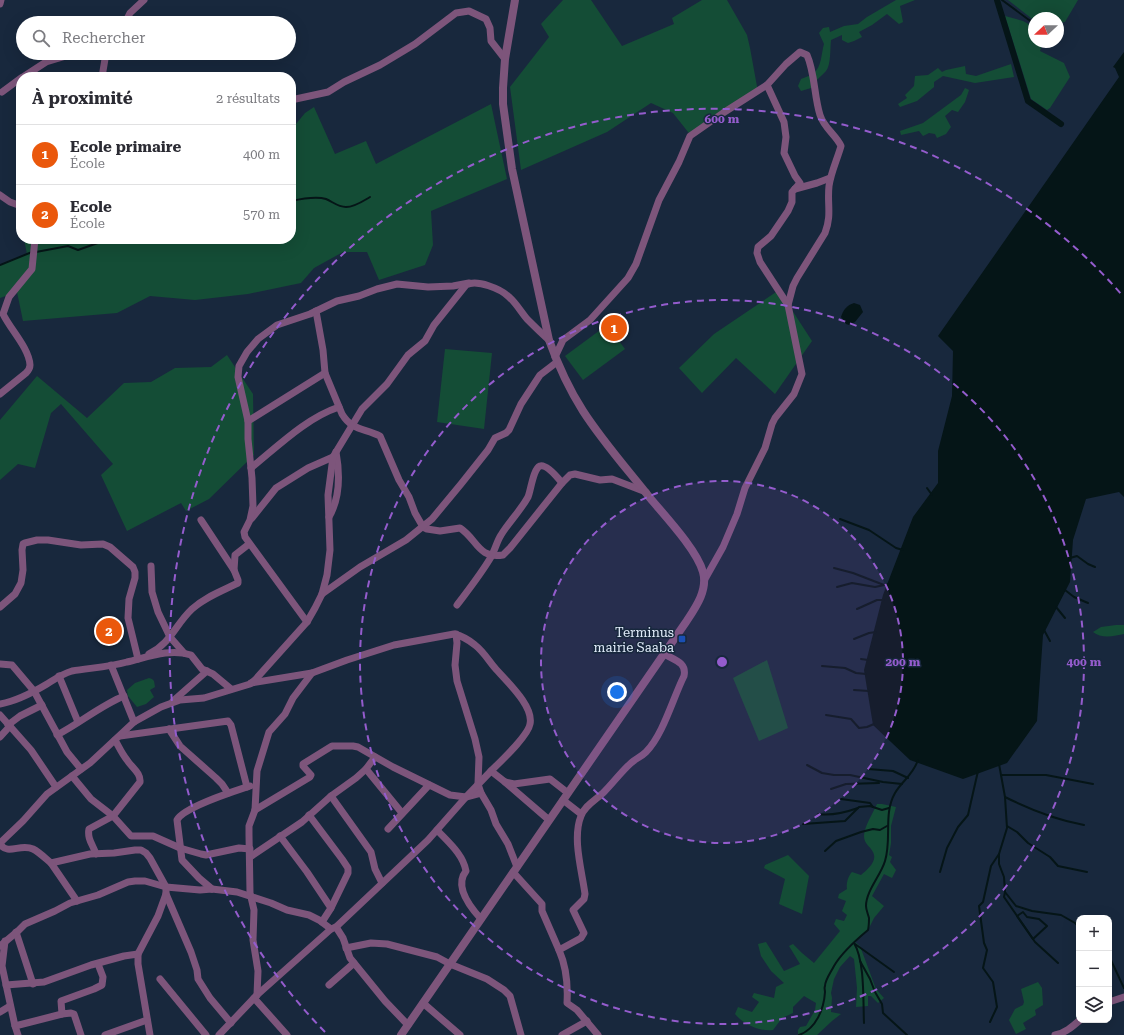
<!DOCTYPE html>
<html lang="fr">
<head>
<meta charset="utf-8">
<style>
	body { margin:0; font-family:"Roboto Serif",serif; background:#f7f7f7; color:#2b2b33 }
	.controls { position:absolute; right:12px; bottom:12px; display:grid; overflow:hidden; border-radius:8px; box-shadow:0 4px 16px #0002 }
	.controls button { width:36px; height:36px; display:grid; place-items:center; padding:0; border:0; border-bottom:1px solid #e1e1e2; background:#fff; color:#2b2b33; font:20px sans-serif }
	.compass { position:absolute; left:1028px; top:12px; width:36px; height:36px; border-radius:50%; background:#fff; box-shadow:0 4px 16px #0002; rotate:248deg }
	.you { position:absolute; left:617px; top:692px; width:14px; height:14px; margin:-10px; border:3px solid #fff; border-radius:50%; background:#1a73e8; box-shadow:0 0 0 6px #1a73e833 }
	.badge { display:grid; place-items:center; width:26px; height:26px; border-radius:50%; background:#ea580c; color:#fff; font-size:13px; font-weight:700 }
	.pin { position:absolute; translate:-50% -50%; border:2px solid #fff; box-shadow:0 1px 4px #0006 }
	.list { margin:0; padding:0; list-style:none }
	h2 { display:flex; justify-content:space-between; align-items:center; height:52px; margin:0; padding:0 16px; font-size:17px }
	h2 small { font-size:13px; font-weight:400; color:#7c7c81 }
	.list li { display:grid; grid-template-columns:26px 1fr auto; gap:12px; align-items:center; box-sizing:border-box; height:60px; padding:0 16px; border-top:1px solid #e1e1e2 }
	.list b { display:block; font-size:15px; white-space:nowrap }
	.list p { margin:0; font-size:13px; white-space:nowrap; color:#7c7c81 }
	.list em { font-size:13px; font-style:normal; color:#7c7c81 }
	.icon { flex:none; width:22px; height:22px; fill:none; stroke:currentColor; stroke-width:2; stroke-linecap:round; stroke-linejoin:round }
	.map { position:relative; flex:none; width:1124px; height:1035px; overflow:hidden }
	.search { position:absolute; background:#fff; box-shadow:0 4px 16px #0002; left:16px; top:16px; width:280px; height:44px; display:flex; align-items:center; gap:10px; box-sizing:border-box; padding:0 14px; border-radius:22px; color:#7c7c81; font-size:15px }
	.panel { position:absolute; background:#fff; box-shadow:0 4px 16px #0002; left:16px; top:72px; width:280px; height:172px; border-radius:16px }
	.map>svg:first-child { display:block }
	.green { fill:#144d36 }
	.water { fill:#051517 }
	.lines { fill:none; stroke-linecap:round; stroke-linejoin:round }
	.stream { stroke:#051517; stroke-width:2 }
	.canal { stroke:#051517; stroke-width:6 }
	.minor { stroke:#7d557b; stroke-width:7 }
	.tertiary { stroke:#7d557b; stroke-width:8 }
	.ring { fill:none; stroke:#945ccd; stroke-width:2; stroke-dasharray:7 5 }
	.transit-dot { fill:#1a4fb4; stroke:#18283d; stroke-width:1.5 }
	.labels { text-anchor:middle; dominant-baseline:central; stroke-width:3; stroke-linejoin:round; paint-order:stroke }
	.poi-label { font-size:13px; fill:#dfeaf8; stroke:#18283d; text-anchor:end }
	.centre { fill:#945ccd; stroke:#18283d; stroke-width:2 }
	.ring-label { font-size:12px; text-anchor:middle; font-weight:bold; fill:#945ccd; stroke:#18283d; stroke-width:3; stroke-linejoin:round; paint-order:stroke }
</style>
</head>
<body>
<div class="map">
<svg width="1124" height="1035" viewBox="0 0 1124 1035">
	<rect width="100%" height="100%" fill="#18283d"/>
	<g class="green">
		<path d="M563 0H591L622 46 674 24 672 18 702 0H727L747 35 750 48 758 92 692 137 673 113 651 103 607 132 521 170 510 87 549 37 541 24Z"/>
		<path d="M896 0H915L900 6 903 22 899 24 887 14 872 25 859 32 862 37 854 41 848 43 842 40V35L831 40C830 48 831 65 826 71 820 78 816 79 811 88L801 91 798 86 801 79C805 77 810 76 813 74 822 67 821 54 824 44L819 33 823 28 829 27 830 32 844 26 858 24 867 17Z"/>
		<path d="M1008 0H1078L1065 22 1058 23V18H1034V19L1031 18Z"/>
		<path d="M1005 16 1023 21 1034 27V42H1043L1040 51 1064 63 1070 77 1050 108 1047 110 1031 99Z"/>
		<path d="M1011 64 1014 77 975 83 943 76 934 82V87L917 101 900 107 898 104 907 98 905 95 914 86 915 76 928 75 938 68 942 72 946 70 965 66 966 74 976 76Z"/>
		<path d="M965 88 969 90 965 102 958 112 952 110 945 116 951 127 946 134 937 138 935 134 929 133 923 136 919 131 901 135 900 131 923 123 961 95Z"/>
		<path d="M491 104 507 179 431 211 433 245 425 265 379 280 367 252H343L314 268 301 283 248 294 195 300 150 296 117 313 23 321 17 292 0 298V265L27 254 24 239H291V130L305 113 314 107 335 154 366 141 376 164Z"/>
		<path d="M779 290 812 341 775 394 736 358 702 393 679 368 714 334Z"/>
		<path d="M607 325 625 349 583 380 565 356Z"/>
		<path d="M445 349 492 353 484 429 437 422Z"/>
		<path d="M227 355 253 394 254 455 209 499 186 511 181 503 127 531 101 475 113 464 61 404 51 413 35 468 18 464 0 480V420L37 376 87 418 124 383 151 382 175 368 211 367Z"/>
		<path d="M1116 625H1124V634C1115 636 1101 639 1093 632L1101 627Z"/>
		<path d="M767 660 788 728 759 741 733 678Z"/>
		<path d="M149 678 152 679 154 681 155 687 150 690 154 697 146 704 137 707 128 696 127 690 135 683Z"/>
		<path d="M877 804H882L896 807 891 826V843L889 855 892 857 890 862 896 870 892 878 884 874 872 896 884 906 874 918 868 930 855 942 860 946 876 989 884 998 878 1003 871 996H868V1006L856 1007 857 988 854 959 850 956 840 967 834 979 831 993 832 998 831 1012 841 1014 832 1021 817 1035H798V1030L800 1027 806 1026 815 1010 816 1003 804 996 793 1007V1013L782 1018 773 1030C760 1032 743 1024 735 1014L738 1007 752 1012 759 1002 752 997 754 993 774 998 776 987 784 983 771 971 761 956 758 944 766 942 784 971 800 964 789 946 793 944 802 953 814 963 840 931 834 924 836 919 844 921 847 915 842 911 846 901 838 898 839 894 847 889C846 884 848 876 852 872L861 875C867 870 878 861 873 852 870 846 864 844 864 836 864 827 873 813 877 804Z"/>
		<path d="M788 855 809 876 802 914 779 904 785 879 764 868 765 865Z"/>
		<path d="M1038 982 1042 988 1043 1005 1035 1010 1036 1015 1023 1023 1026 1029 1016 1034 1009 1020 1015 1009 1023 1005 1024 1002 1021 989Z"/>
	</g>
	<g class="water">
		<path d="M1124 52V497L1119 492 1086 499 1073 540 1070 582 1043 635 1037 721 1007 763 963 779 910 760 873 725 864 670 883 595 913 517 938 483V451L952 396 953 351 938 336 1119 77 1115 68 1113 67Z"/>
		<path d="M854 303 860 305 863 312 855 322 849 325 846 324 841 317C843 310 847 305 854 303Z"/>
	</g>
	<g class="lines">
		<g class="stream">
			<path d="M1002 0 1029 20 1034 22"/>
			<path d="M291 201C300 199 317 196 326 199 333 202 338 207 346 207 355 207 363 201 370 197"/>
			<path d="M36 252 68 246 78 250 109 239"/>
			<path d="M0 265 32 252"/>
			<path d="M927 488 932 495"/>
			<path d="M840 519 869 530 896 548 903 550"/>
			<path d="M1070 558 1077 556 1088 564 1095 567"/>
			<path d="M834 568 853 573 884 585"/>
			<path d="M837 587 852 583 875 587 889 584"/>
			<path d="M1065 590 1074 597 1088 603"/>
			<path d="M1056 607 1065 618"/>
			<path d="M857 609 877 600H884"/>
			<path d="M1044 630 1050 641"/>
			<path d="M854 639 869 633 876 632"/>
			<path d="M861 659 868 660"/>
			<path d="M822 666 845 668 856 673 866 674"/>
			<path d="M854 690 869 691"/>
			<path d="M826 715 851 719 859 728 867 727 874 724"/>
			<path d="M807 765 822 773 834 775H850L883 782 902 784"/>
			<path d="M868 769 893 771 908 778"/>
			<path d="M1001 775H1046L1093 784"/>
			<path d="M831 789 846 784 879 783"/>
			<path d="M1005 797C1029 809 1057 820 1084 825"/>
			<path d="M841 799 870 803 873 807"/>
			<path d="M818 814C832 816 844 813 858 808"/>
			<path d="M803 824 845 821 859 807 870 806 882 810 889 808"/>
			<path d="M1007 826 1017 832 1028 843 1050 857 1058 866 1087 872"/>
			<path d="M825 851 836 841 861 832 873 829 880 830 887 826"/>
			<path d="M999 854V864L1004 877 1005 892 1016 906 1032 911 1061 915 1075 923 1079 927"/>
			<path d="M940 872 947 848 958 827 968 815 978 771"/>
			<path d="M1005 892 1004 897 1035 942 1058 963"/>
			<path d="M1023 912 1027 917 1039 919 1047 926 1033 939 1017 916Z"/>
			<path d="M854 943C865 961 863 1001 864 1023"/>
			<path d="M855 944 894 972"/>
			<path d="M1109 956 1124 988"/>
			<path d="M860 961 870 979 875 992 882 1004 883 1013 907 1035"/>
			<path d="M990 1022 997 1007 993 982 983 968 987 950 984 943 979 906 983 902 991 866 999 854 1007 828 1005 797 999 764"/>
			<path d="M799 1035C816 1029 824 1009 825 992 825 990 824 988 825 986 825 980 831 972 834 966 842 952 856 940 868 930 869 926 869 922 869 918 868 914 866 910 866 906 866 891 881 875 885 861 892 839 883 814 895 793 902 781 913 775 918 760"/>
		</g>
		<path class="canal" d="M997 0 1028 101 1061 124"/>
		<g class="minor">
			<path d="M0 4 1 0"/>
			<path d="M125 23 130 13 144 0"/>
			<path d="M23 77 46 62 76 53"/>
			<path d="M102 77 106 53"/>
			<path d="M767 85 786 64 800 52 807 55C815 73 814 96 820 115 824 128 836 135 841 146 837 160 831 172 829 186 827 204 832 215 825 233L797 278 793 286 788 305"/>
			<path d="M2 92 21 78"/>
			<path d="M291 100 328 92 344 82 380 65 415 44 456 13 469 11 486 19 490 28 491 41 505 59"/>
			<path d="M795 189 817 183 830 178"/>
			<path d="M0 195 10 202 21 206"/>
			<path d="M316 311 323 350 325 373 342 414C352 431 365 428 380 436L399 480 409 497 415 513 423 527 427 529 440 531 460 528C477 539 478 559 503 555L510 548 562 483"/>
			<path d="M555 357 563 340 590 320 628 278 636 264 659 200 679 162 690 136 723 113 767 85 784 122 786 137 784 153 795 176 800 183 792 192V202L788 211 771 236 758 247 757 253 760 262 788 305 802 374 794 394 775 418 772 424 765 448 745 488 737 514 723 547 705 579"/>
			<path d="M0 394 26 373C28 371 30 368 30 365 29 348 10 329 3 314L9 297 32 269 35 239"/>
			<path d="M248 421 325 373"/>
			<path d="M251 468C277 447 306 418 339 407"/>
			<path d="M329 517C340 498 340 474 336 452"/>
			<path d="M252 518 276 488 308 468 333 457"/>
			<path d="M201 520 234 570"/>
			<path d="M151 566 152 592 158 612 170 637 184 653"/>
			<path d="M322 594 360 567 406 540 432 519 461 484 488 450 495 438 506 433 509 430 521 404 540 375 557 362"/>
			<path d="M457 605C469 589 481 574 491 557 495 550 497 541 501 535 509 522 521 510 528 497 531 490 533 469 540 466 547 464 558 478 562 483L570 475 575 474 600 480 612 479 646 492"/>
			<path d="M0 607 15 594 21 583 23 570 22 550 23 544 25 543 37 540H48L81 545 103 544 110 547 118 554 133 567 135 572V578L129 599 128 618 138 659"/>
			<path d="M307 622 245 537 244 532 250 520 253 506 252 478 248 439V421L238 377 239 366 247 352 258 339 277 325 310 314 337 301 359 296 377 289 397 284 428 287 453 286 469 283"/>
			<path d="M456 634 457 643 455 665 457 681 475 739 479 757 478 784 481 793 491 810 496 824 508 844 517 867"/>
			<path d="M149 654C171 643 175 625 192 609 205 597 222 591 238 583V580L234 570 235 555 249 544"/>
			<path d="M0 664 12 665 34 691 67 752 81 769"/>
			<path d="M111 665 134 722"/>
			<path d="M59 676 78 722"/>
			<path d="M251 683 312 673"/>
			<path d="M173 701 207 671"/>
			<path d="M0 704C17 701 32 693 47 684 55 679 62 674 72 671 90 668 109 667 127 662 148 657 170 648 191 655L202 669 213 674 231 689"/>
			<path d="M0 715 31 750 56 787"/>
			<path d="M8 725 20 716 42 705"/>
			<path d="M169 729 180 746 216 778 222 784 228 793"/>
			<path d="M57 735C80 723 100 706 124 696"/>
			<path d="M120 736 228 721 231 725 247 787"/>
			<path d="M0 737 10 726"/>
			<path d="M366 769 402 813"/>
			<path d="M72 776 91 799 113 816 131 836H153L180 848 201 854 206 855 239 848 250 849"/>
			<path d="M505 782 549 820"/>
			<path d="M331 796 371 852 375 869 382 883"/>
			<path d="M563 800 581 814"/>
			<path d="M255 810 310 777 311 775 303 766V764L332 746H353L358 747 393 767 450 795 466 797 481 793"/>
			<path d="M309 815 342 859 348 868V873L331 908"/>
			<path d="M388 829 429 785"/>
			<path d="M437 830C448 842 463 854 466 871 454 886 470 907 481 919"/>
			<path d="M280 836 307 872 331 908 322 922"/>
			<path d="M0 843 23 821 47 794 90 763 134 722 161 707 180 700 204 698 250 684 255 680 307 622 315 608 322 594 327 575 330 550 328 495 333 457 362 409 387 384 408 355 425 341 434 325 466 285C477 279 501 289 509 297 516 303 521 312 527 319 534 326 541 333 549 340"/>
			<path d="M0 844C8 856 20 843 33 849 39 852 45 858 51 863L90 854 114 853 135 850H141L146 853 150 858 166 887V894L158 916 138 954V964L150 1035"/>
			<path d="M96 854C93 845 87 839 89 829L113 816 140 782C141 773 132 768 127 760 122 754 119 747 115 740"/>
			<path d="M250 857 302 822 331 796 356 778 366 769 375 757"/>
			<path d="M51 863 77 901"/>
			<path d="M513 872 542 904V911L559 950"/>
			<path d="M212 889 199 878 182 860 177 820C184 807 235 791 250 786"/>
			<path d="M166 894 191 952 197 970 198 979 210 998 231 1023"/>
			<path d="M336 927 343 938 350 958 385 1001 408 1025"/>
			<path d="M16 932 33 984"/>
			<path d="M5 941 2 966 15 1026 18 1035"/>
			<path d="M0 946 18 931 25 924 55 911 70 903 98 895 128 882 135 881H145L166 887 200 890 212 889 237 892 271 903 287 910 309 915 319 920 331 929"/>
			<path d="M346 948 371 943 387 944 437 957 450 964 487 979 504 990 510 996 521 1035"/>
			<path d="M160 979 206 1035"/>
			<path d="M6 985 44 982 91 965 124 956 138 954"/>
			<path d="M329 985 354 963"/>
			<path d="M257 995 258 971 253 940 254 910 250 893 249 835V826L255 810 257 771 269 732 285 714 293 698 312 673 347 660 394 645 454 634C462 636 469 640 475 645 483 651 489 661 495 668 506 681 534 706 530 724 528 736 501 761 491 771"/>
			<path d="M254 998 287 1035"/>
			<path d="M1109 1002 1124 997"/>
			<path d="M423 1003 460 1035"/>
			<path d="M0 1012 10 1006"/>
			<path d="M15 1026 62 1014"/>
			<path d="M81 1035 74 1014 71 1013 62 1014 61 1001 94 989 102 985 103 977 98 964"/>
			<path d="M105 1035 147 1020"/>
			<path d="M219 1035 257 995 331 929 336 927 428 840 466 797 491 771 505 782 514 784 550 779 568 793"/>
			<path d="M562 1035 587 1021"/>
			<path d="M598 1035 577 1010 567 1003C568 986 566 966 559 950L581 938 584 933 573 910 584 899 585 894C582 871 572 838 581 816 584 806 597 799 604 792 613 783 621 772 631 763 635 759 641 757 646 752 663 735 673 698 684 676 687 662 674 660 664 654"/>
			<path d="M1055 1035C1065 1033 1072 1027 1080 1020"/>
		</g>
		<path class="tertiary" d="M401 1035 686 622C696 607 708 590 703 572 697 550 665 516 650 498 628 470 603 442 583 411 569 389 558 365 549 340L512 169 503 104V88L505 59 515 0"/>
	</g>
	<circle cx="722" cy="662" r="181" fill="#945ccd" fill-opacity=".12"/>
	<g class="ring">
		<circle cx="722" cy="662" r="181"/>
		<circle cx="722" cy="662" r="362"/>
		<path d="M325 1032A543 543 0 1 1 1122 295"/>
	</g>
	<rect class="transit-dot" x="678" y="635" width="8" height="8" rx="2"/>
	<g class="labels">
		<g class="poi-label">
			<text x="674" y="632">Terminus<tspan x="674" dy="15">mairie Saaba</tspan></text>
		</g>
	</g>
	<circle cx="722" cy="662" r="6" class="centre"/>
	<g class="ring-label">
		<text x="722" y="123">600 m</text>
		<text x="903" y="666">200 m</text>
		<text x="1084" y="666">400 m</text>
	</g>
</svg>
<div class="controls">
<button>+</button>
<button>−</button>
<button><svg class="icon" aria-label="layers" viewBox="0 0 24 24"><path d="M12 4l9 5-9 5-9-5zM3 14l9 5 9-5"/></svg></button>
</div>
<svg class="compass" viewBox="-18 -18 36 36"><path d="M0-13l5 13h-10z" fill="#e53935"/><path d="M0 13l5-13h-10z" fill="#7c7c81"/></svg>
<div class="you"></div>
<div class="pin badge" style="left:614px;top:328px">1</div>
<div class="pin badge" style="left:109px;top:631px">2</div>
<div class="search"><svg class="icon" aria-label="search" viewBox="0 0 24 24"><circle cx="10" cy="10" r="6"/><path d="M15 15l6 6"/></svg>Rechercher</div>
<section class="panel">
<h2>À proximité<small>2 résultats</small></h2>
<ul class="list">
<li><span class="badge">1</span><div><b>Ecole primaire</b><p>École</p></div><em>400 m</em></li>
<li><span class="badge">2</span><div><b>Ecole</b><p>École</p></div><em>570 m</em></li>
</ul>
</section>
</div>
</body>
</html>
